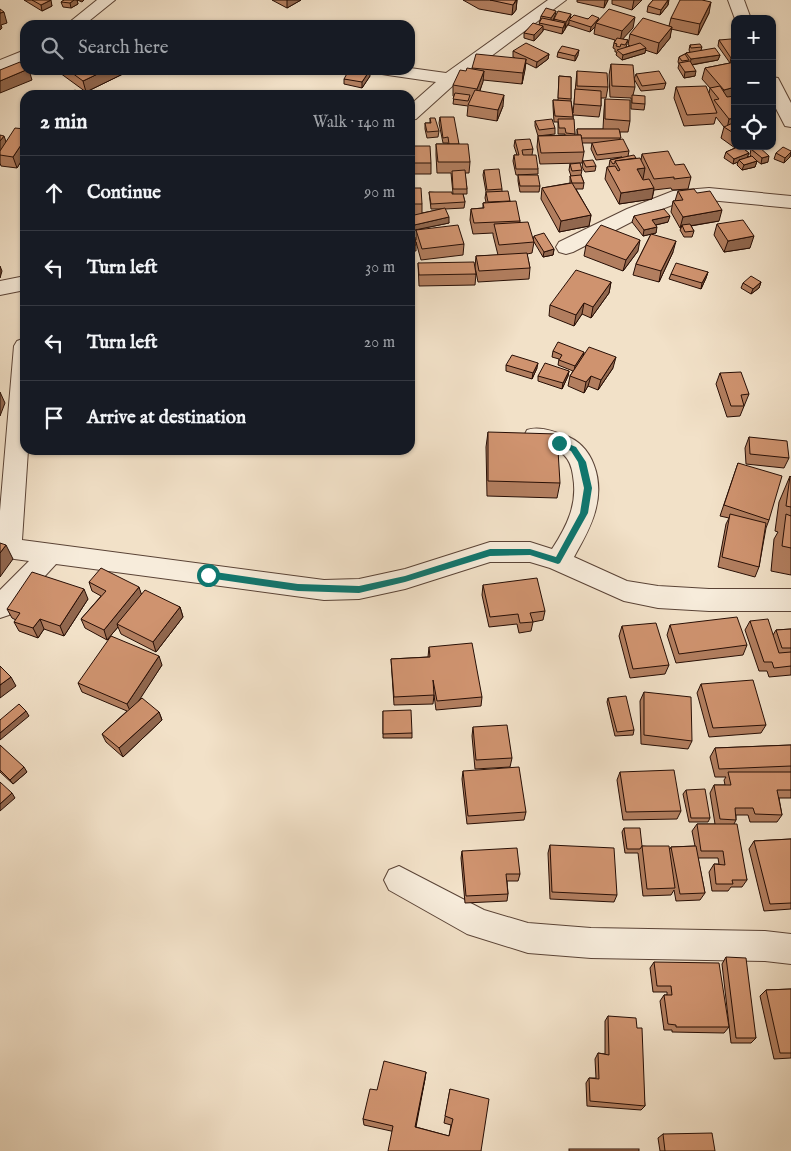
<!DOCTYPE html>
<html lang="en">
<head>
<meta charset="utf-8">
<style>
	body { margin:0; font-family:"IM FELL English",serif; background:#242831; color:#f1f3f6 }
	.controls { position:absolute; right:15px; top:15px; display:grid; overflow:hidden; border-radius:10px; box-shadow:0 1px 4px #0004 }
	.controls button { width:45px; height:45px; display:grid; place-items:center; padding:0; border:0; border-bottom:1px solid #363941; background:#171b24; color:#f1f3f6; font:25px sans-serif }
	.stop { position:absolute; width:15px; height:15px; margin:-11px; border:4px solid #0f766e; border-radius:50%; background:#fff }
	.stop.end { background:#0f766e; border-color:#fff; box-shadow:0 1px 5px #0008 }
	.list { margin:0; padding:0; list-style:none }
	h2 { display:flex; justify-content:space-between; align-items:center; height:65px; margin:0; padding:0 20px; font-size:21px }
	h2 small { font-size:16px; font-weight:400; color:#9ea1a6 }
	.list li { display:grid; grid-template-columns:32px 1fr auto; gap:15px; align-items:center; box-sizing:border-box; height:75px; padding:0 20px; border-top:1px solid #363941 }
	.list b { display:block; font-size:19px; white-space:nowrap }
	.list em { font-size:16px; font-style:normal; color:#9ea1a6 }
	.icon { flex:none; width:28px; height:28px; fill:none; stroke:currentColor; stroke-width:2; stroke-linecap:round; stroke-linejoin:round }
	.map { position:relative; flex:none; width:791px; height:1151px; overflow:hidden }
	.search { position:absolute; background:#171b24; box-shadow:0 1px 4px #0004; left:20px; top:20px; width:395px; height:55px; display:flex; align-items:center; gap:12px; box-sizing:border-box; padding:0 18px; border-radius:15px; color:#9ea1a6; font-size:19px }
	.panel { position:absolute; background:#171b24; box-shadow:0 1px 4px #0004; left:20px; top:90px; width:395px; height:365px; border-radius:15px }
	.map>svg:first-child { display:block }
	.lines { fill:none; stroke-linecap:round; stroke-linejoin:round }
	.minor-casing { stroke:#5a4336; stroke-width:2 }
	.minor { fill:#f7ecdb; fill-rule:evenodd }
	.wall { fill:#b27e5f; stroke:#270e05 }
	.shaded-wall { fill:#91674e; stroke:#270e05 }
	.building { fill:#cf936f; stroke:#270e05 }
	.route { fill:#0f766e }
</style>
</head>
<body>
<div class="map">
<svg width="791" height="1151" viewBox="0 0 791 1151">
	<rect width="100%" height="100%" fill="#f2e1c8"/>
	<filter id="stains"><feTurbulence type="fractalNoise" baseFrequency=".004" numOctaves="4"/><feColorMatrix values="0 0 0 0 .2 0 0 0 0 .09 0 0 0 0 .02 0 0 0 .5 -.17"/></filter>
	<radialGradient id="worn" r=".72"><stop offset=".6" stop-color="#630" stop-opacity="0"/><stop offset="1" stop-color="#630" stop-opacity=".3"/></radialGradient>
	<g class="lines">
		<defs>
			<g id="minor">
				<path d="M97 0H115L84 25H66Z"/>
				<path d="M548 0H566L458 81 416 119 410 120V105L436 82 388 75 382 74 379 70H410V68L446 73Z"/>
				<path d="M728 0H744L751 19H735Z"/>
				<path d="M25 50V62L0 72V60Z"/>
				<path d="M772 77 778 78 791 103V127L785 126 772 101Z"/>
				<path d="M709 188 791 196V208L709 200 683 201 641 217 573 252 566 254 559 252 556 247 559 242 627 209 673 191Z"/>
				<path d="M25 276V290L0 295V281Z"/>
				<path d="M25 338V450H28L22 540 324 580 359 579 405 569 490 542H530L552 549C567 526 578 504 573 476 572 468 570 461 564 455 553 447 539 446 527 442L524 436 527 430C539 426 552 431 564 435 594 445 603 480 596 508 592 526 582 542 574 557L627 581 658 586 709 589H791V611H709L658 608 624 601 550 568 530 562H490L405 589 359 599 324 600 56 564 9 615 0 618V590L29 561 0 557V511L14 346 17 341Z"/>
				<path d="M399 866 484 910 528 923 591 928 765 931 791 934V964L765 961 591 958 528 953 467 934 389 890 384 880 389 870Z"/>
			</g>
		</defs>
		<use href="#minor" class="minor-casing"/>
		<use href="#minor" class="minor"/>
	</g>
	<g class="wall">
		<path d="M24 0H50L52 6 42 11Z"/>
		<path d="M64 0H84L82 2 77 0 78 4 71 8 63 7 61 2Z"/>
		<path d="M272 0H301L287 8Z"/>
		<path d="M463 0H517L516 10 512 15 479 9Z"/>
		<path d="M577 0H608L604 8 577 2Z"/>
		<path d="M612 0H642L632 10 612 4Z"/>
		<path d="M653 0H669L668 5 660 15 647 12 648 6Z"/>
		<path d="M704 0 709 13 698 35 671 29 670 38 657 54 645 50V53L622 60 616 55 617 52H615V49L613 48 614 43 615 40 594 34 595 27 590 32 568 25 569 23 562 34 543 29V31L534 41 524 38V33L539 25 541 16H555L553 21H554V19L570 18 588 19 633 28 622 39 628 40 626 47 630 46 628 45 630 34 669 26 671 18Z"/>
		<path d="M719 40 735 43V146H752L745 150 749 153 747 157 751 156 750 155 751 149 768 162 761 164 753 158 757 161 755 167 742 170 737 165 738 162 733 164 724 158 726 152 735 148 721 138 724 127 716 117 714 124 684 126 674 98 676 87 709 93 710 88 702 79 705 68 730 63 718 46Z"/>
		<path d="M690 45 702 47 701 50 720 55 718 60 692 65 695 76 684 78 678 68 679 64 678 62 679 57 685 54 686 53 690 52 689 50Z"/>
		<path d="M513 51 549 54 548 59 536 68 526 63 522 84 483 80 480 91 503 106 497 121 467 116 468 106 453 104 454 97 453 96V85L466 71 472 69V68L515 58 513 57Z"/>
		<path d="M558 52 578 55 575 61 557 57Z"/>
		<path d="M611 64 635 87 633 95 645 104 644 110 631 109V98L610 97 609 75Z"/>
		<path d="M60 70H131L86 92 60 73Z"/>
		<path d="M577 71 608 87 606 98H601V106L599 117 573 115 575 135H577V129H603L604 110 605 99 630 121 628 132H620V140L629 151 628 156 641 160 642 154 675 165 691 177 688 189 672 190 671 188 654 190 652 199 619 204 605 179 607 167H610L609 166 610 160 622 157 596 160 591 149 592 143H582L584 152 582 163 540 164 537 147 538 136 565 135V134H558V122H554L553 106V100H558L559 76 571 77V101L573 113Z"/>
		<path d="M636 74 666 83 664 89 641 91 634 79Z"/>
		<path d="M370 76 362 88 344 84V79Z"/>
		<path d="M440 117 459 144 470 162 469 173H465L467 189V194H463L465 202 464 208 445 209 449 223 410 231V216L413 215H410V146L431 163V174H412L411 188 422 204V213L442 209H431L429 192 453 194 451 173H437L436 155V144H448V143H443L439 123Z"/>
		<path d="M430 118 439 131 438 137 427 138 425 129V123H430Z"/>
		<path d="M535 121 555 128V134L538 136 535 126Z"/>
		<path d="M25 129V155L17 168 1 166 0 163V135L6 142Z"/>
		<path d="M515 140 533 149 532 155 538 169V174L516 175 513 161 514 155H517L514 146Z"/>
		<path d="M791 151 790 157 784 163 774 159 776 153Z"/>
		<path d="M583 161 596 166 595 171 585 172 582 167Z"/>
		<path d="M570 164 582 170 581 175 584 183 583 189H576L591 215 589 226 559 232 541 199 542 188 570 183V176H571L569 170Z"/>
		<path d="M484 170 502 189V191L510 201 520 221V222L533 241 534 236 554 249 553 255 543 257 534 242 532 253 527 254 530 268 529 279 478 282 475 267 476 256 498 255 493 235V233L473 234 470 220 471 209 483 208V203L486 202 485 198 486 192 483 175Z"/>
		<path d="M518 175 540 186 539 192H520L518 181Z"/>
		<path d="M678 191 719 221 691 226 694 231 692 237H684L680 230 681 228H680L671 212 673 201H675Z"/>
		<path d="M634 216 668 222 656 225V233L652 234 673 252 659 282 633 275 636 264 651 234 643 236 632 222Z"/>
		<path d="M717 224 750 248 724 252 714 235Z"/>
		<path d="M416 230 464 244 463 255 421 260 416 242V251H410V237L416 240Z"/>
		<path d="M586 245 638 251 623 271 584 256Z"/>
		<path d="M418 263 476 274 475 285 419 286Z"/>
		<path d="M708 272 706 278 701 289 669 279 671 274Z"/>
		<path d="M611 282 609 293 591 318 582 314 574 326 549 316 550 305Z"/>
		<path d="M761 282 759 288 751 294 741 288 743 283Z"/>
		<path d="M553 351 583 356 613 368 598 390 588 386 584 393 568 386 570 376 573 371 558 365 559 359 552 357Z"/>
		<path d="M506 365 537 368 532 379 506 371Z"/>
		<path d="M569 371 568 376 562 389 538 381V376Z"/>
		<path d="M720 373 749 394 740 416 727 417 716 384Z"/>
		<path d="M488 432 560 483 557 498 487 496 486 447Z"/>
		<path d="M749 437 789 458 784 468 746 464 745 448Z"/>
		<path d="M738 463 769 520 766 528 759 567 755 577 718 567 726 524 729 518 720 516Z"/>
		<path d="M790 476 791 477V575L771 571 774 539 778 532 775 531 779 502Z"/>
		<path d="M89 582 142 594 180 607 183 617 156 652 121 634 118 627 107 640 85 628 81 619 101 596 92 591Z"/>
		<path d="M483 585 545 611 543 620 533 622 531 631 519 633 517 624 489 627 482 595Z"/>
		<path d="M88 599 64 636 44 629 38 638 19 631 14 622 16 620 12 618 7 609Z"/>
		<path d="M750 621 773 635 776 630 791 629V675L769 677 767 671H759L745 630Z"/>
		<path d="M670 625 747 645 743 655 676 663 667 635Z"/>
		<path d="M622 626 669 665 665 674 630 678 619 636Z"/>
		<path d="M429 647 482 697 481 706 436 710 434 695 433 704 394 705 391 659 428 657Z"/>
		<path d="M162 665 138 701 159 712 162 720 123 757 106 742 102 734 127 711 82 692 78 683Z"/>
		<path d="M701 684 766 725 761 733 709 737 697 693Z"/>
		<path d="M644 692 692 741 688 749 641 744 640 701Z"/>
		<path d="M608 698 634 730 633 735 615 736 607 702Z"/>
		<path d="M383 711 412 733V738H383Z"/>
		<path d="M473 727 512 758 510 767 475 769 472 736Z"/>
		<path d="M0 745 27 772 13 784 0 772Z"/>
		<path d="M791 745V798H779L782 815 777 822H750L748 815H736V820L734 824 747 880 742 887H731L728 891H712L709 872 714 864H719L718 858H698L705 893 700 900 676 901 674 890 671 895 643 896 638 853H625L622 832 624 828 642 846 670 849 671 847 695 846 692 831 697 824H715L710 793 714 785H725L724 780 726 777H715L710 757 715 748Z"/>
		<path d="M463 771 526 812 524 820 467 824 462 779Z"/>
		<path d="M620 772 681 811 677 819 623 820 617 780Z"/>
		<path d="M686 790 710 818 708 822H689L683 794Z"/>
		<path d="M791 839V909L764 911 749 849 754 841Z"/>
		<path d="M550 845 617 895 614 902 550 899 548 853Z"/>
		<path d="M462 851 520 874 518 881H507L508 894 507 901 465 903 461 858Z"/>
		<path d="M726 957 756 1038 751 1043H731L722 964Z"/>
		<path d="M654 962 729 1027 724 1033 672 1032V1030H664L660 1001 664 995H667V992H653L650 968Z"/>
		<path d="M791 989V1058L774 1059 760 996 766 990Z"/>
		<path d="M608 1016 637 1028 645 1106 641 1110 587 1106 586 1083 589 1078H596L595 1059 598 1053 605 1054V1021Z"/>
		<path d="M425 1079 416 1127 449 1136 451 1125 444 1123 450 1089 481 1151 364 1125 363 1119 377 1090Z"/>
		<path d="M663 1134 715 1151H660L658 1138Z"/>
	</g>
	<g class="shaded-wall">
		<path d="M51 0 52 6 42 11 41 5Z"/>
		<path d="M74 0H77L78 4 71 8 70 3Z"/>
		<path d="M287 0H301L287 8Z"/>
		<path d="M517 0 516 10 512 15 513 5Z"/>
		<path d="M605 0H608L604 8Z"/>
		<path d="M634 0H642L632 10Z"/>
		<path d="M668 0V5L660 15 661 10Z"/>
		<path d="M711 2 709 13 698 35 700 24Z"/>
		<path d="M556 11 555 16 551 24V18Z"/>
		<path d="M4 12 7 23 1 25 2 28 0 30V13Z"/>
		<path d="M571 14 570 20H569V23L565 28 566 22Z"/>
		<path d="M635 17 633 28 620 42 622 31Z"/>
		<path d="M599 18 596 23 595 27 590 32 591 27Z"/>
		<path d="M565 23V29L562 34 563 28Z"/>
		<path d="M543 26V31L534 41V35Z"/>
		<path d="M672 27 670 38 657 54 659 43Z"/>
		<path d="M646 48 645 53 622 60 623 55Z"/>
		<path d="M579 50 578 55 575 61V56Z"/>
		<path d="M549 54 548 59 536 68 537 62Z"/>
		<path d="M720 55 718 60 690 65 691 59Z"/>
		<path d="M735 57V63H730L731 58Z"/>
		<path d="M526 59 525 70 522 84 523 73Z"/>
		<path d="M26 70H29L32 80 0 93V81Z"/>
		<path d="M106 70H131L86 92 83 81Z"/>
		<path d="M370 70V76L362 88V82Z"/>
		<path d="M484 71 483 82 476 100 477 89Z"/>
		<path d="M696 71 695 76 684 78 685 72Z"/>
		<path d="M735 87V98L721 101 724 90Z"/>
		<path d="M504 95 503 106 497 121 498 110Z"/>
		<path d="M735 118V129H727L729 119Z"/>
		<path d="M4 136 8 147 0 155V141Z"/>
		<path d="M25 139V151H24L25 155 17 168 13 157Z"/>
		<path d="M742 146H752L741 152Z"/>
		<path d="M791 152 790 157 784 163 785 158Z"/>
		<path d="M749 153 747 158 739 160 738 162 733 164 734 159Z"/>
		<path d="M769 156 768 162 761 164 762 158Z"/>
		<path d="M757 161 755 167 742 170 744 165Z"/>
		<path d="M645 168 643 179 635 181 637 169Z"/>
		<path d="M654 188 652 199 619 204 621 193Z"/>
		<path d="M722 210 719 221 683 227 682 225 681 228H680L683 217Z"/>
		<path d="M591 215 589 226 559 232 561 221Z"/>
		<path d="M670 216 668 222 651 226 652 220Z"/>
		<path d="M449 217V223L410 231V226Z"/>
		<path d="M657 227 656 233 643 236 644 230Z"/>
		<path d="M754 236 750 248 724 252 728 241Z"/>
		<path d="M640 240 638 251 623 271 626 260Z"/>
		<path d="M676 241 673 252 659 282 661 271Z"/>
		<path d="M554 249 553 255 543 257 544 252Z"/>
		<path d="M0 266 2 271 0 278Z"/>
		<path d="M708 272 706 278 701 289 702 283Z"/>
		<path d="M611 282 609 293 591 318 593 307Z"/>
		<path d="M761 282 759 288 751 294 753 289Z"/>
		<path d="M584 303 582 314 574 326 576 315Z"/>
		<path d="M584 352 583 357 574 371 575 366Z"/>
		<path d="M616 357 613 368 598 390 601 380Z"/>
		<path d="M538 363 537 368 532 379 533 373Z"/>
		<path d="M569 371 568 376 562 389 563 383Z"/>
		<path d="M591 376 588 386 584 393 586 382Z"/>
		<path d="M0 392 5 403 0 416Z"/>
		<path d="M6 545 13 559 0 577V553Z"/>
		<path d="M139 587 142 596 117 624 118 627 107 640 104 630Z"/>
		<path d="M84 589 88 599 64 636 60 626Z"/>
		<path d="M180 607 183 617 156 652 153 642Z"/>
		<path d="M40 619 44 629 38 638 33 628Z"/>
		<path d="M159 656 162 665 131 713 127 704Z"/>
		<path d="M11 677 16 686 0 698V685Z"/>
		<path d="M26 711 29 716 0 740V733Z"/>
		<path d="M159 712 162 720 123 757 119 748Z"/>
		<path d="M24 767 27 772 13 784 10 780Z"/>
		<path d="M12 793 15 798 0 811V804Z"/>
		<path d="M426 1072 425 1079 414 1133 415 1127Z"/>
	</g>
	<g class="building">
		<path d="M32 0H51L41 5Z"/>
		<path d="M64 0H74L70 3 61 2Z"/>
		<path d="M490 0H516L513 5Z"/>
		<path d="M653 0H668L661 10 648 6Z"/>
		<path d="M680 0H702L711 2 700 24 671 18Z"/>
		<path d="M546 8 556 11 551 18 541 16Z"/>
		<path d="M0 9 4 12 0 13Z"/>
		<path d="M609 9 635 17 622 31 596 23Z"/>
		<path d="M558 11 571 14 566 22 554 19Z"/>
		<path d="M574 15 588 19 592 15 599 18 591 27 569 20Z"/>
		<path d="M542 18 565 23 563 28 539 23Z"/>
		<path d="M643 18 672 27 659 43 630 34Z"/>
		<path d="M533 23 543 26 534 35 524 33Z"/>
		<path d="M617 38 628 40 625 45 621 44 620 47 616 46 617 44 614 43Z"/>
		<path d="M731 39 735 43V57L731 58 719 40Z"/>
		<path d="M526 43 549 54 537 62 513 51Z"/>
		<path d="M640 43 646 48 623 55 617 50Z"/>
		<path d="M700 44 702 47 691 48 690 45Z"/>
		<path d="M562 46 579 50 575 56 558 52Z"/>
		<path d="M715 48 720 55 691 59 686 53Z"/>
		<path d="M476 54 526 59 523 73 472 68Z"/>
		<path d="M685 54 689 60 682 61 679 57Z"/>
		<path d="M690 61 696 71 685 72 679 63Z"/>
		<path d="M20 62 25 66V70H26L0 81V70Z"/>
		<path d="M735 62V87L724 90 705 68Z"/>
		<path d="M611 64 633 65 635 87 612 86Z"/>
		<path d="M467 68 484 71 477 89 453 85 460 70 466 71Z"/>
		<path d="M68 70H106L83 81Z"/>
		<path d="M349 70H370L362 82 344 79Z"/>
		<path d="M577 71 607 73 608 87 577 86Z"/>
		<path d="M659 71 666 83 642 86 636 74Z"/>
		<path d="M559 76 571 77V99L558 98Z"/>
		<path d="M706 86 717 113 687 115 676 87Z"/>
		<path d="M720 86 727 97 735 96V105L734 106 735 107V118L729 119 714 100 719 99 710 88Z"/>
		<path d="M575 89 601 91V106L574 104Z"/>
		<path d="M75 90 83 95H67Z"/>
		<path d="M475 90 504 95 498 110 468 105Z"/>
		<path d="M455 93 470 95 468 101 453 99Z"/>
		<path d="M632 95 645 96V104L632 103Z"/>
		<path d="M605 99 630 100V121L605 119Z"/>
		<path d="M553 100 571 101 573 117 555 116Z"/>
		<path d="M440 117H454L459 144H449L448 137 443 138Z"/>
		<path d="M430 118H435L439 131 427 132 425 123H431Z"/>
		<path d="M552 119 555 128 539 130 535 121Z"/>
		<path d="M558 119H574L575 134 566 133 565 128H559Z"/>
		<path d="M735 122V134L724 127Z"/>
		<path d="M15 128 25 129V139L13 157 0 155V151Z"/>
		<path d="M577 129H619L621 138H581V135H578Z"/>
		<path d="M0 135 4 136 0 141Z"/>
		<path d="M581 135 584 152 541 153 538 136Z"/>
		<path d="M530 139 533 149 522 150 523 155H536L538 169H516L514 155H519L515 140Z"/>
		<path d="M623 139 629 151 597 155 592 143Z"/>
		<path d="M436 144H468L470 162H438Z"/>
		<path d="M410 146H430L431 163H410Z"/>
		<path d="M740 146 749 153 734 159 726 152Z"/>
		<path d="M758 146 769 156 762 158 751 149Z"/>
		<path d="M783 147 791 151V152L785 158 776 153Z"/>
		<path d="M668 151 675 165 684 164 691 177 674 179V177L654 179 642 154Z"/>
		<path d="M634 155 636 158 615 161V163L613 164 610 160Z"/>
		<path d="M752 156 757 161 744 165 739 160Z"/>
		<path d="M640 158 645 168 637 169 643 180 649 179 654 188 621 193 607 167 615 166 618 171 620 170 615 161Z"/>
		<path d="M593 160 596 166 586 167 583 161Z"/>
		<path d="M580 163 582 170 572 171 570 164Z"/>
		<path d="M499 169 502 189 487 190 484 170Z"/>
		<path d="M465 170 467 189H453L452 171Z"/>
		<path d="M410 171H412L411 188H410Z"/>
		<path d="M518 175H538L540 186H520Z"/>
		<path d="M581 175 584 183H572L570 176Z"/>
		<path d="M572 183 591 215 561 221 542 188Z"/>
		<path d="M410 188H421L422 204H410Z"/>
		<path d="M694 189 697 193 710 191 722 210 683 217 673 201 683 200 678 191Z"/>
		<path d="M508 191 510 201 488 202 486 192Z"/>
		<path d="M429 192H452V194H463L465 202 431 204Z"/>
		<path d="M516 201 520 221 474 223 471 209 484 208 483 203Z"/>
		<path d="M445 208 449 217 410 226V216Z"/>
		<path d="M664 209 670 216 652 220 657 227 644 230 634 216Z"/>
		<path d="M743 220 754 236 728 241 717 224Z"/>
		<path d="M528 222 534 242 499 245 494 224Z"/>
		<path d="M690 224 694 231 685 232 682 225Z"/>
		<path d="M458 225 464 244 422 249 416 230Z"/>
		<path d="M601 225 640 240 626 260 586 245Z"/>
		<path d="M544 233 554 249 544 252 534 236Z"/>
		<path d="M651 234 676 241 661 271 636 264Z"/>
		<path d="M410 237H415L416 245H410Z"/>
		<path d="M527 253 530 268 479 271 476 256Z"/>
		<path d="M474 262 476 274 419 275 418 263Z"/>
		<path d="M676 263 708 272 702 283 671 274Z"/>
		<path d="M576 270 611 282 593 307 584 303 576 315 550 305Z"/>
		<path d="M751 276 761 282 753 289 743 283Z"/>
		<path d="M558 342 584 352 575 366 559 360 562 355 553 351Z"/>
		<path d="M589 347 616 357 601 380 591 376 586 382 570 376Z"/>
		<path d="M512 355 538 363 533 373 506 365Z"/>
		<path d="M545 363 569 371 563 383 538 376Z"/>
		<path d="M741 372 749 394 741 395 744 406H731L720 373Z"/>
		<path d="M488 432 557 434 560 483 488 481Z"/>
		<path d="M749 437 787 441 789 458 750 454Z"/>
		<path d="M738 463 782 476 769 520 724 505Z"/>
		<path d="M790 476 791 477V507L786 506Z"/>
		<path d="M730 514 766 523 759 567 722 557Z"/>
		<path d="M786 514 791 516V548L782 546Z"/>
		<path d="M0 543 6 545 0 553Z"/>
		<path d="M101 568 139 587 104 630 81 619 106 591 89 582Z"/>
		<path d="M32 572 84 589 60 626 40 619 33 628 14 622 20 613 7 609Z"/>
		<path d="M537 578 545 611 530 613 533 622 520 623 518 614 490 617 483 585Z"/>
		<path d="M145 590 180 607 153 642 117 624Z"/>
		<path d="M737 617 747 645 679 654 670 625Z"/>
		<path d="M768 619 779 653 791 652V666L774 668 772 662H764L750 621Z"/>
		<path d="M656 623 669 665 633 669 622 626Z"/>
		<path d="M791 629V648H782L776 630Z"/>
		<path d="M111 636 159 656 127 704 78 683Z"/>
		<path d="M472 643 482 697 437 701 433 680 434 695 394 697 391 659 430 657 429 647Z"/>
		<path d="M0 666 11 677 0 685Z"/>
		<path d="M753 680 766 725 713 728 701 684Z"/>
		<path d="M644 692 691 697 692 741 644 735Z"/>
		<path d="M626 696 634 730 617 732 608 698Z"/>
		<path d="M142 698 159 712 119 748 102 734Z"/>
		<path d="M19 704 26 711 0 733V720Z"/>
		<path d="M411 710 412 733 383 734V711Z"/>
		<path d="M507 725 512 758 476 760 473 727Z"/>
		<path d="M0 745 24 767 10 780 0 770Z"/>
		<path d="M791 745V766L719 769 715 748Z"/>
		<path d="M519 767 526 812 468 816 463 771Z"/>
		<path d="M674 770 681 811 626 812 620 772Z"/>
		<path d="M728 772H791V790H777L782 815 755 814 753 808H735L736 820 720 819 714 785H731Z"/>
		<path d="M0 782 12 793 0 804Z"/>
		<path d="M705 789 710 818H691L686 790Z"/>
		<path d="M697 824H737L747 880H732L733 884H716L714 864 725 865 723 851H701Z"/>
		<path d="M624 828H640L642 846 640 849H627Z"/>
		<path d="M791 839V903L770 904 754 841Z"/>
		<path d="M550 845 614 848 617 895 552 892Z"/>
		<path d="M642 846H669L675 888 647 889Z"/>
		<path d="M696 846 705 893 680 894 671 847Z"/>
		<path d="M517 848 520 874H506L508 894 466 896 462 851Z"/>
		<path d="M726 957 746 958 756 1038H736Z"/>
		<path d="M654 962 719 963 729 1027H676V1025L668 1024 664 995H672L671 986H657Z"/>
		<path d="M791 989V1053H780L766 990Z"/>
		<path d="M608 1016 636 1018 637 1028H642L645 1106 590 1101 589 1078 599 1079 598 1053 609 1055Z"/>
		<path d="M384 1061 426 1072 415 1127 449 1136 453 1119 445 1116 450 1089 489 1099 481 1151H388L393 1126 363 1119 370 1089 377 1090Z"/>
		<path d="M712 1133 715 1151H665L663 1134Z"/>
		<rect x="569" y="1149" width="70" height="2"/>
	</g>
	<path class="route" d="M559 440 576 447 586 462 592 488 588 513 560 563 558 564 530 555 490 556 405 582 359 593 298 591 208 578 203 575 208 571 298 584 359 586 405 576 490 549H530L556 557 580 513 584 488 578 462 571 451 556 445V441Z"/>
	<rect width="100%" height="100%" filter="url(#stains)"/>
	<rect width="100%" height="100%" fill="url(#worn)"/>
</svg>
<div class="controls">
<button>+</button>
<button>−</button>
<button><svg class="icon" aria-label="locate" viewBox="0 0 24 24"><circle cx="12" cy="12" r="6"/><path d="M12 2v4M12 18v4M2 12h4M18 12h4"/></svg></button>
</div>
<div class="stop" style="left:208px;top:575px"></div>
<div class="stop end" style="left:559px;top:443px"></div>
<div class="search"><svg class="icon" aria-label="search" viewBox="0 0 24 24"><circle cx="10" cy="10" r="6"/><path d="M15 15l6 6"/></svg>Search here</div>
<section class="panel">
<h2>2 min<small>Walk · 140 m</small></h2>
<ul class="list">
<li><svg class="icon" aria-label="ahead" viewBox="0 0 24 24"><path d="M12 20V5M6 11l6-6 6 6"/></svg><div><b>Continue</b></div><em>90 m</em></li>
<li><svg class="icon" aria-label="left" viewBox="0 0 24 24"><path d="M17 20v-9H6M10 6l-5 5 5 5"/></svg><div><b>Turn left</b></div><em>30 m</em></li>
<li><svg class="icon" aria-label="left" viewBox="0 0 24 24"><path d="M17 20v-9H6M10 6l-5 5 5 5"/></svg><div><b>Turn left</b></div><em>20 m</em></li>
<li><svg class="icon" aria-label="arrive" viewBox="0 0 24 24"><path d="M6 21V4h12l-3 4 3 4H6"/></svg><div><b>Arrive at destination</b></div></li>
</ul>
</section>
</div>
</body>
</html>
